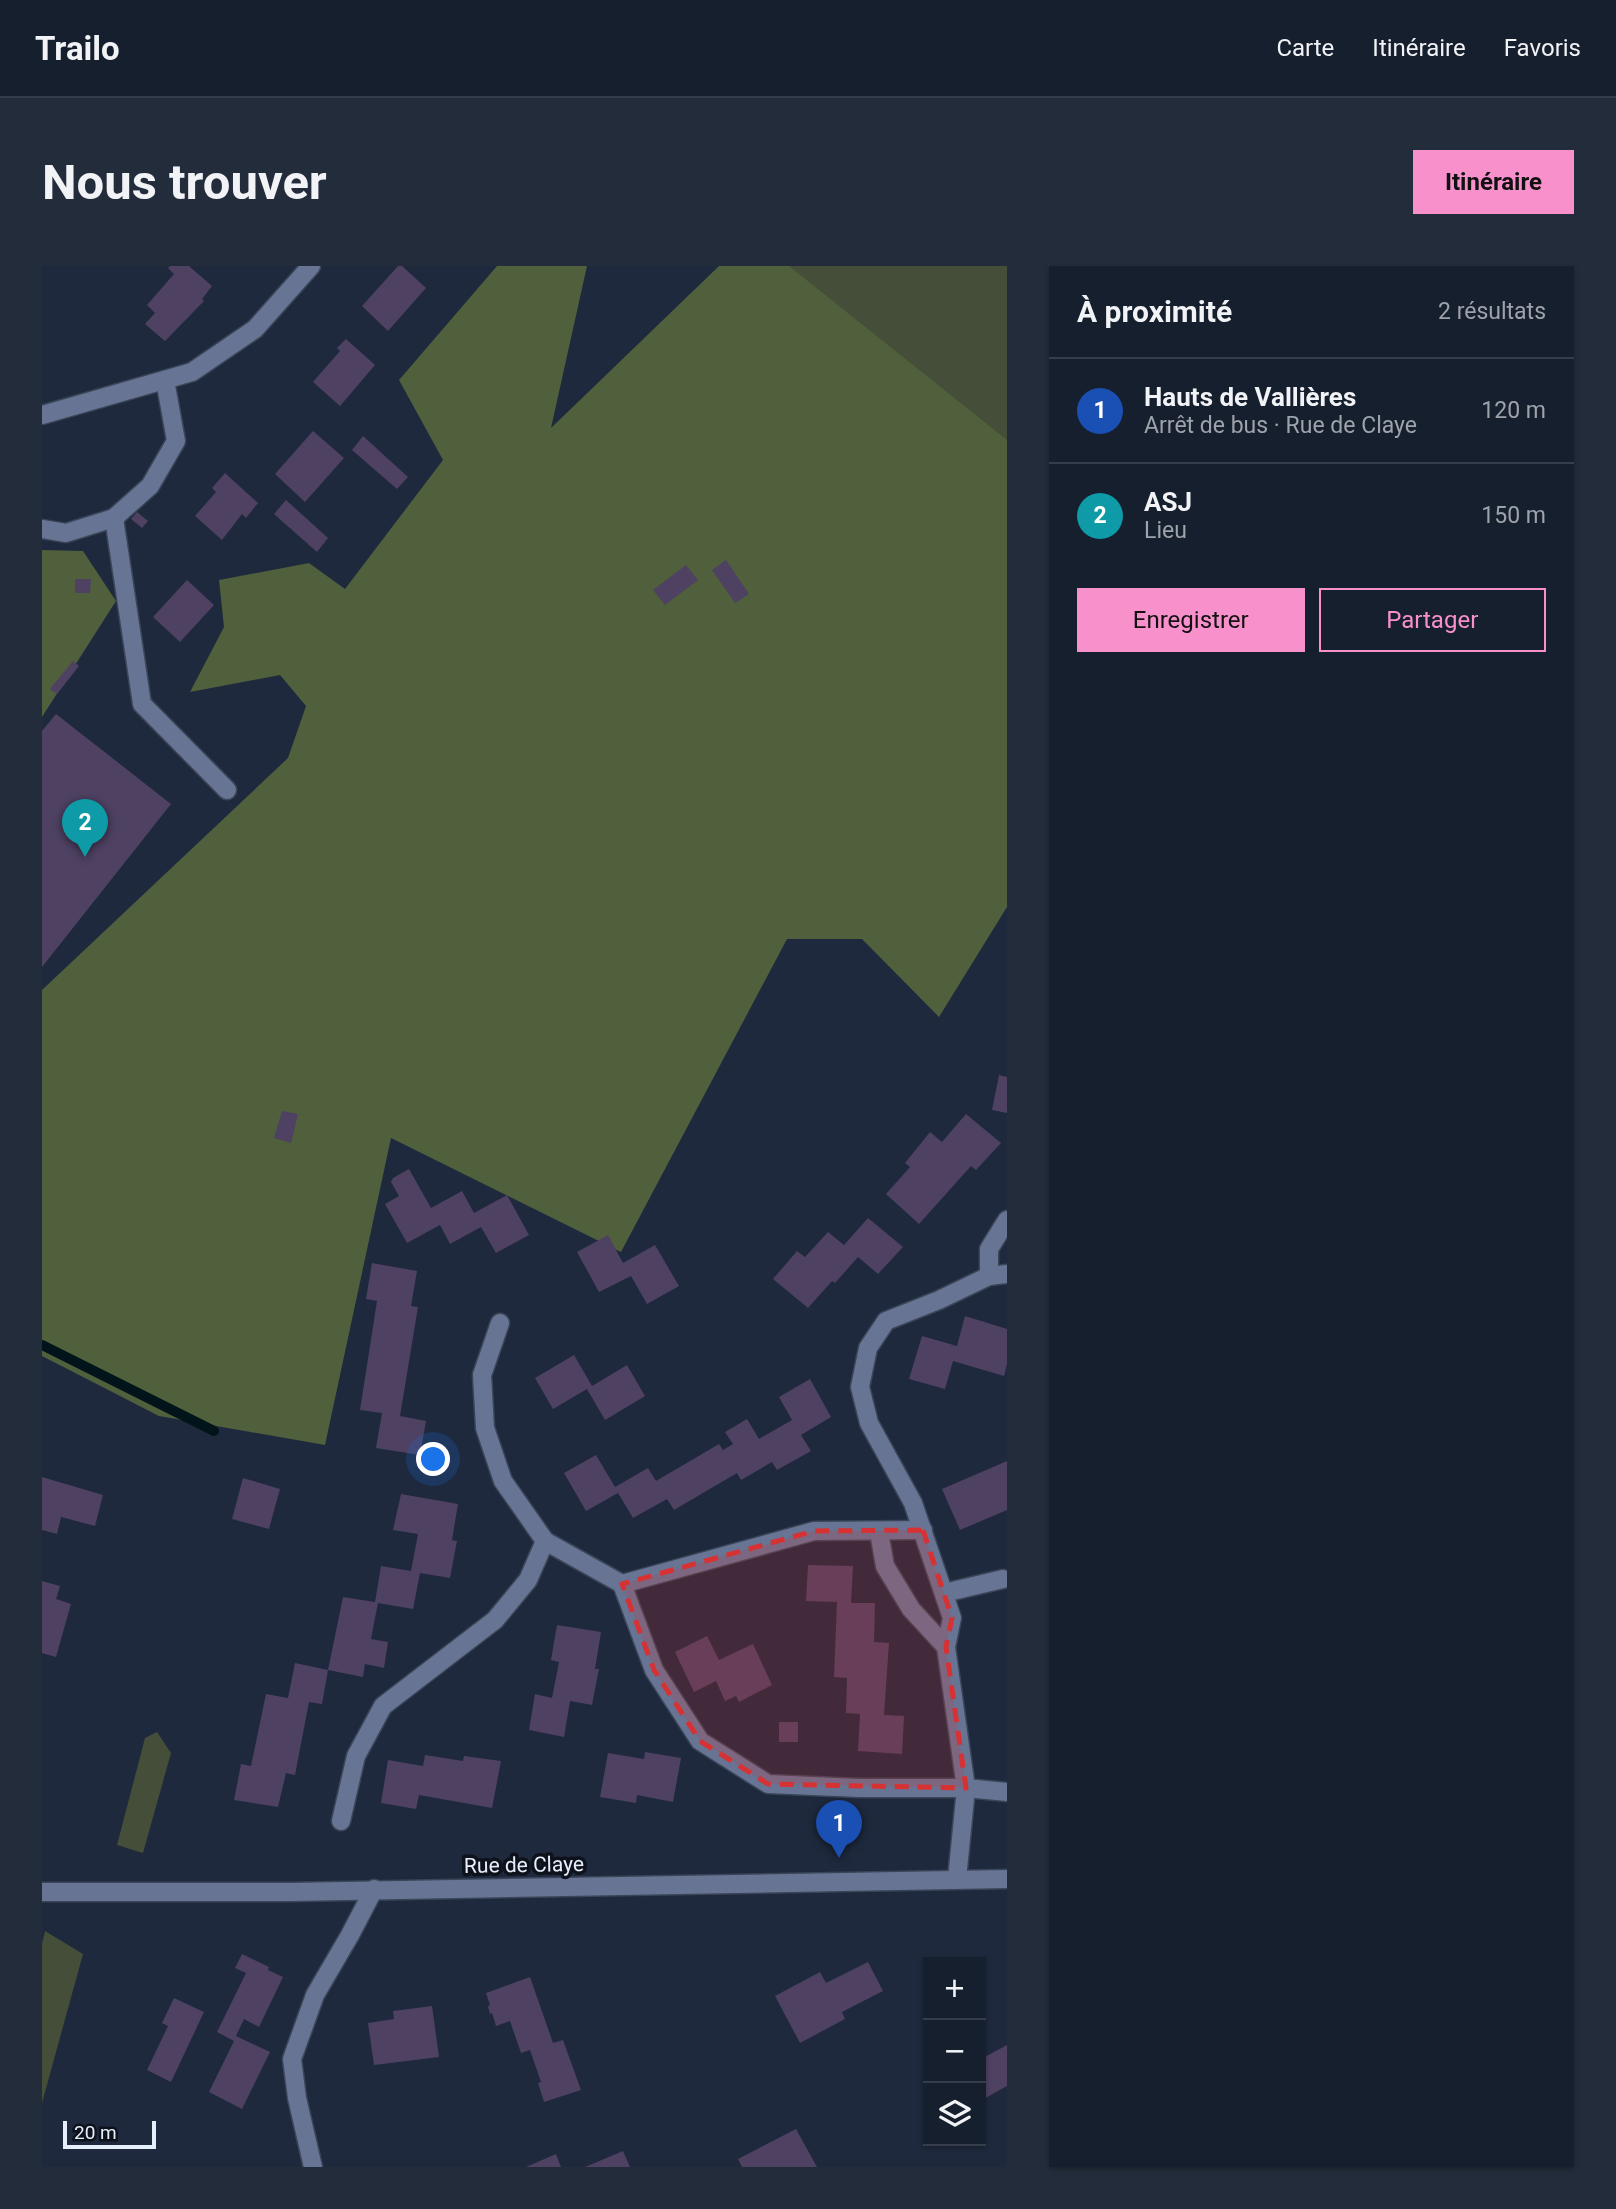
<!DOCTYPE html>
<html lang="fr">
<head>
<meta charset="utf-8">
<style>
	body { margin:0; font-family:Roboto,sans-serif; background:#232c3a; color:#f1f3f6 }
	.controls { position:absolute; right:21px; bottom:21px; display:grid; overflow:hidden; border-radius:0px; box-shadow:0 2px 5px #0004 }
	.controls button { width:63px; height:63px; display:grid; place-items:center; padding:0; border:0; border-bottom:2px solid #353d4a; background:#161f2e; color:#f1f3f6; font:35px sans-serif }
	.scale { position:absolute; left:21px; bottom:18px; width:93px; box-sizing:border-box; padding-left:7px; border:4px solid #e6eefc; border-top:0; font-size:19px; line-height:24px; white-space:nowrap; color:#e6eefc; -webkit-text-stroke:5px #0d121b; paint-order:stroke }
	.you { position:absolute; left:392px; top:1194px; width:24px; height:24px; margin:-18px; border:5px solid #fff; border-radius:50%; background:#1a73e8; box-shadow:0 0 0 10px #1a73e833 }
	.badge { display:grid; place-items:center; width:46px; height:46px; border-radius:50%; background:#f890cb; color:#fff; font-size:23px; font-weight:700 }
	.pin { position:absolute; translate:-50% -58px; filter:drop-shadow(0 2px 4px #0008) }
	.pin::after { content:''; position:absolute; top:37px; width:24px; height:21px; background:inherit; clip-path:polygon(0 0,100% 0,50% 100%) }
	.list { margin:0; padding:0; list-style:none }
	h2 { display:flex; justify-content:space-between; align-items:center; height:91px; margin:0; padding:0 28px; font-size:30px }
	h2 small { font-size:23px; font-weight:400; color:#9ea2aa }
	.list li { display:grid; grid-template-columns:46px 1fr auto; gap:21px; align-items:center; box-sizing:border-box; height:105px; padding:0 28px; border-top:2px solid #353d4a }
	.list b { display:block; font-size:26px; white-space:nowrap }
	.list p { margin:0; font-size:23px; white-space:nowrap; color:#9ea2aa }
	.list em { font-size:23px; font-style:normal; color:#9ea2aa }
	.actions { display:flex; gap:14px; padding:21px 28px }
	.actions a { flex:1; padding:16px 0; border:2px solid #f890cb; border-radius:0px; text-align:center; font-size:24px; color:#f890cb }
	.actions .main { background:#f890cb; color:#111 }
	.icon { flex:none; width:38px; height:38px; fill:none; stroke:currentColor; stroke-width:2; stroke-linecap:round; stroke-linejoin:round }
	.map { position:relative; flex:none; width:965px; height:1901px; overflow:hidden; border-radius:0px }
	header { display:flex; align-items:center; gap:42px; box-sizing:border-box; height:98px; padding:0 35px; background:#161f2e; border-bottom:2px solid #353d4a }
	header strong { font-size:33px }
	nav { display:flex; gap:38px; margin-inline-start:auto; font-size:24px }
	.intro { display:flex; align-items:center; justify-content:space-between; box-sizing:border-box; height:168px; padding:0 42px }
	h1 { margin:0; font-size:49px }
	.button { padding:18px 32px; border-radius:0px; background:#f890cb; color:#111; font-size:24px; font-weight:700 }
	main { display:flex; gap:42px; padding:0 42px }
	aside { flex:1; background:#161f2e; border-radius:0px; box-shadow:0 2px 5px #0004 }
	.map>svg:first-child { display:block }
	.green { fill:#454e38 }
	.forest { fill:#505f3c }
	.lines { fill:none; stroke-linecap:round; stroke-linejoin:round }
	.stream { stroke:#001419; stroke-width:10 }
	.building { fill:#4e4162 }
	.minor-casing { stroke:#3a4558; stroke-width:21 }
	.minor { stroke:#677494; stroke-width:18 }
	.marked { fill:#d73233; fill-opacity:0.2; stroke:#d73233; stroke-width:5; stroke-dasharray:14 9; stroke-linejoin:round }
	.labels { text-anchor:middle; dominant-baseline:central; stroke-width:7; stroke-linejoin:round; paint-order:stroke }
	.street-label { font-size:21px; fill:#e6eefc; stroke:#0d121b }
</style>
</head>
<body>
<header>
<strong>Trailo</strong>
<nav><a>Carte</a><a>Itinéraire</a><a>Favoris</a></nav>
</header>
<div class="intro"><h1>Nous trouver</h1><a class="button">Itinéraire</a></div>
<main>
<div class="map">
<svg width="965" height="1901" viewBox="0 0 965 1901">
	<rect width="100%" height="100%" fill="#1e293d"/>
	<g class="green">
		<path d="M739 0H965V175Z"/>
		<path d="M115 1466 129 1487 101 1587 75 1579 103 1472Z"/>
		<path d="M3 1665 41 1688 0 1837V1678Z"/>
	</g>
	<g class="forest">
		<path d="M455 0H545L509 162 677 0H747L965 174V641L897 751 820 673H745L579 986 349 872 283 1179 117 1150 0 1090V724L246 492 264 440 238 409 148 426 182 361 177 314 267 297 303 323 401 194 357 114Z"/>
		<path d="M0 284 41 285 74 335 0 451Z"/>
	</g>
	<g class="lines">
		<path class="stream" d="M0 1079 172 1165"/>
	</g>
	<g class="building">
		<path d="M128 0H147L170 20 160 33 162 35 123 75 103 58 113 47 105 39 132 8 126 2Z"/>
		<path d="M356 0H360L384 22 346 65 320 40Z"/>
		<path d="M304 73 333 99 298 140 271 116 298 85 295 82Z"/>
		<path d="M271 165 302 192 263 236 233 208Z"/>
		<path d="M321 170 366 211 355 223 310 184Z"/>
		<path d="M183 207 216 237 204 252 200 248 180 274 153 250 174 226 170 222Z"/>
		<path d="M244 234 286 272 275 286 232 248Z"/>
		<path d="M95 246 106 255 100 262 89 253Z"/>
		<path d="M684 294 707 328 693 337 670 304Z"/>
		<path d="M644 299 656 314 623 339 611 324Z"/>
		<path d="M33 313H49L48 327H33Z"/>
		<path d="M145 314 172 339 138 376 111 351Z"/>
		<path d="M31 395 37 400 15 428 8 423Z"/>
		<path d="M14 448 129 538 0 701V465Z"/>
		<path d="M957 809 965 811V847L950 844Z"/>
		<path d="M240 845 256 848 249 877 232 872Z"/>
		<path d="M924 848 959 877 934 904 929 900 877 958 844 928 868 901 863 897 888 866 900 876Z"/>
		<path d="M367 903 389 942 420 925 432 947 465 929 487 969 454 987 439 961 408 978 398 959 365 977 343 938 357 930 349 916 351 912Z"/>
		<path d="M826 952 861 981 836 1008 816 991 793 1017 790 1015 766 1042 731 1013 755 985 763 991 786 966 802 979Z"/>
		<path d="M566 969 581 997 613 979 637 1020 605 1038 589 1010 557 1026 535 986Z"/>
		<path d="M330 997 375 1005 369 1040 376 1041 358 1150 384 1155 378 1189 334 1182 340 1147 318 1144 335 1035 324 1033Z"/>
		<path d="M923 1050 965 1063V1098L962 1110 911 1095 903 1123 867 1113 880 1070 915 1080Z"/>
		<path d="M532 1089 550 1120 585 1099 603 1130 563 1154 545 1123 511 1143 493 1112Z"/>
		<path d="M768 1113 789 1151 759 1169 769 1185 735 1204 730 1196 699 1214 695 1207 632 1244 625 1233 591 1252 576 1227 544 1245 522 1207 554 1189 573 1221 606 1202 614 1215 677 1178 681 1184 691 1178 683 1166 705 1153 717 1173 750 1154 737 1131Z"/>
		<path d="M965 1195V1244L918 1264 900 1223Z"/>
		<path d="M0 1211 61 1229 53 1260 19 1251 15 1268 0 1264Z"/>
		<path d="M201 1212 238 1223 227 1263 190 1253Z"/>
		<path d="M359 1228 416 1238 410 1274 415 1275 408 1312 378 1307 371 1343 336 1337 329 1373 346 1376 342 1402 323 1398 321 1411 286 1404 280 1438 267 1436 253 1509 244 1507 236 1541 192 1534 199 1498 209 1500 224 1428 246 1432 253 1397 286 1404 301 1331 333 1336 339 1300 369 1305 376 1268 351 1264Z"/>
		<path d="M766 1299 811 1300 809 1337H833L832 1376 847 1377 842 1449 862 1450 860 1488 816 1485 818 1448 804 1447 805 1412 792 1411 795 1336 764 1335Z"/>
		<path d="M0 1315 18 1320 14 1333 29 1338 14 1391 0 1387Z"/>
		<path d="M515 1359 559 1366 553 1403H557L550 1439 528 1435 522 1471 487 1464 493 1428 510 1432 517 1396 509 1394Z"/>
		<path d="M665 1370 677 1394 711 1378 730 1419 697 1436 694 1430 683 1435 674 1415 652 1426 633 1386Z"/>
		<rect x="737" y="1456" width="19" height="20"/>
		<path d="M603 1486 639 1492 631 1536 595 1529 594 1537 558 1531 566 1487 602 1493Z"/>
		<path d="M383 1489 421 1495 422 1490 459 1495 450 1542 377 1529 374 1543 339 1537 346 1494 381 1500Z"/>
		<path d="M200 1688 227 1701 226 1704 241 1711 217 1761 202 1753 194 1770 228 1786 200 1843 167 1826 192 1775 175 1766 204 1707 193 1702Z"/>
		<path d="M826 1696 841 1725 800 1746 803 1753 758 1777 733 1730 778 1706 784 1717Z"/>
		<path d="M488 1711 511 1777 521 1774 539 1824 502 1836 496 1817 499 1816 488 1784 479 1787 468 1755 454 1760 450 1747 448 1748 446 1740 448 1739 444 1727Z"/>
		<path d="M132 1732 162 1746 129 1816 105 1804 126 1760 120 1757Z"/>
		<path d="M390 1740 397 1791 332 1799 326 1757 352 1753 351 1745Z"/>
		<path d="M965 1779V1820L940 1834 939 1793Z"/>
		<path d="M754 1863 775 1901H700L696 1893Z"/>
		<path d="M581 1885 588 1901H543Z"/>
		<path d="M514 1888 519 1901H484Z"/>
	</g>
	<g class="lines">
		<defs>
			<g id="minor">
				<path d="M0 149 150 106 213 63 269 0"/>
				<path d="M72 252 100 438 185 524"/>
				<path d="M0 263 24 267 72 252 108 220 134 175 123 114"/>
				<path d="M947 1010V983L965 954"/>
				<path d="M458 1057 440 1109 443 1162 461 1215 503 1275 580 1318"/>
				<path d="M837 1266 843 1300 869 1343 904 1381"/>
				<path d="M580 1318 612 1404 658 1475 726 1518 816 1522H924L965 1526"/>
				<path d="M580 1318 772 1265 881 1264"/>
				<path d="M902 1327 961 1313"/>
				<path d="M299 1555 314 1490 341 1440 453 1354 486 1314 503 1275"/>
				<path d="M915 1613 924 1522 904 1381 910 1352 871 1237 827 1157 818 1121 826 1082 844 1055 897 1034 947 1010 965 1008"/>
				<path d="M0 1626H249L965 1613"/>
				<path d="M271 1901 255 1832 250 1793 273 1729 308 1669 332 1623"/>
			</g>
		</defs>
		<use href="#minor" class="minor-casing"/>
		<use href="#minor" class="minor"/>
	</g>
	<path class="marked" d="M881 1264 910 1352 904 1381 924 1522 726 1518 658 1475 612 1404 580 1318 772 1265Z"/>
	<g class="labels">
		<g class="street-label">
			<text transform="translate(482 1599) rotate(-1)">Rue de Claye</text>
		</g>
	</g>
</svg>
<div class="controls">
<button>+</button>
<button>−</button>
<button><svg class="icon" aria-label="layers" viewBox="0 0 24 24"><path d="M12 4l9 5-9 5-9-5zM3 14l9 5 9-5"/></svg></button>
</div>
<div class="scale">20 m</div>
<div class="you"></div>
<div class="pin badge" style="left:797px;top:1592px;background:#1a4fb4">1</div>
<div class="pin badge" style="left:43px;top:591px;background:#0f9aa8">2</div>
</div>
<aside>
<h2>À proximité<small>2 résultats</small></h2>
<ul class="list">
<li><span class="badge" style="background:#1a4fb4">1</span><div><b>Hauts de Vallières</b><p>Arrêt de bus · Rue de Claye</p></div><em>120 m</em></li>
<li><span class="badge" style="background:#0f9aa8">2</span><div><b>ASJ</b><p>Lieu</p></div><em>150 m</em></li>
</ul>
<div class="actions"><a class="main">Enregistrer</a><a>Partager</a></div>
</aside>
</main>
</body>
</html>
